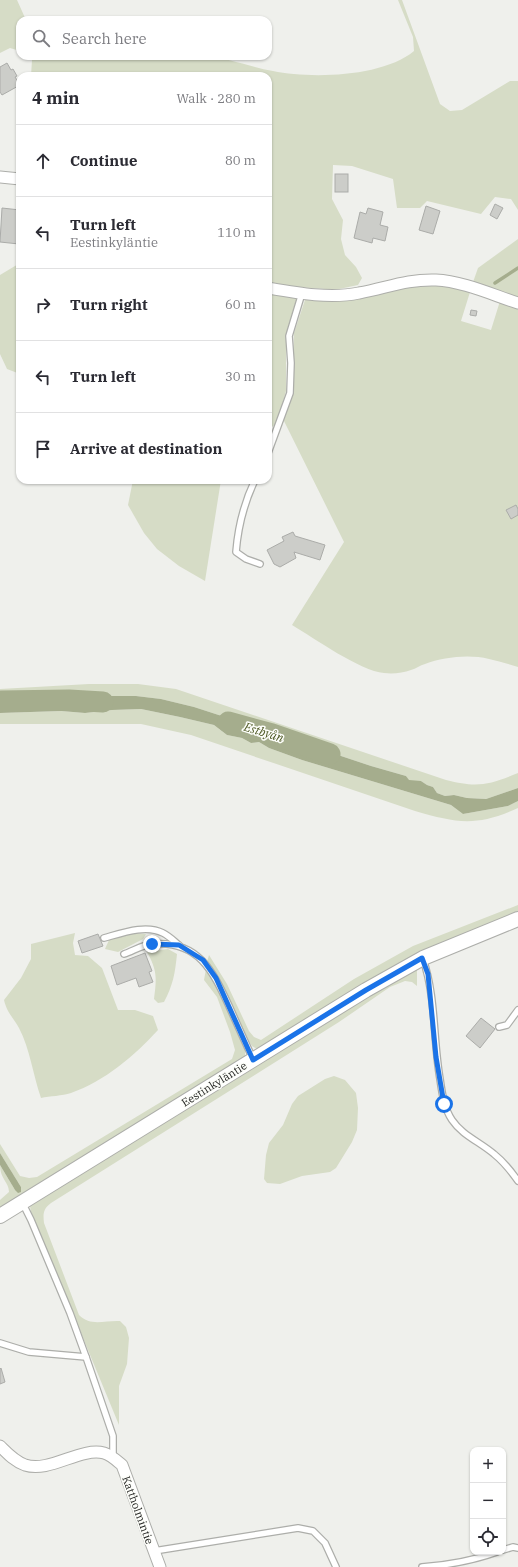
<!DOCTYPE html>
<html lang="en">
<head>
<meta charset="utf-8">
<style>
	body { margin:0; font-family:"IBM Plex Serif",serif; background:#f2f2f3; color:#2b2b33 }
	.controls { position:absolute; right:12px; bottom:12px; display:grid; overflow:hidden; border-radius:8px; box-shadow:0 1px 3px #0004 }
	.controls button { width:36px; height:36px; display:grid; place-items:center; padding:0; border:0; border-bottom:1px solid #e1e1e2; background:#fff; color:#2b2b33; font:20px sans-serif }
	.stop { position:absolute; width:12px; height:12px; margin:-9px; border:3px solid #1a73e8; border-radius:50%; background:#fff }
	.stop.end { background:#1a73e8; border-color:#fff; box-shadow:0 1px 4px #0008 }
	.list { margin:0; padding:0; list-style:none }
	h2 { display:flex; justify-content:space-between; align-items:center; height:52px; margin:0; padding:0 16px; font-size:17px }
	h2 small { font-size:13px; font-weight:400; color:#7c7c81 }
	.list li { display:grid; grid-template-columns:26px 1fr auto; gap:12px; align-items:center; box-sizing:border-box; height:72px; padding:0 16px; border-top:1px solid #e1e1e2 }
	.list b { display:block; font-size:15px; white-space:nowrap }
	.list p { margin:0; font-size:13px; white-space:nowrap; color:#7c7c81 }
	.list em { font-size:13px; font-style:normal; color:#7c7c81 }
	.icon { flex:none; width:22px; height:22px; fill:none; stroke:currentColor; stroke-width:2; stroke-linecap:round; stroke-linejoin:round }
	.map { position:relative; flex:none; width:518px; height:1567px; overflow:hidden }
	.search { position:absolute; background:#fff; box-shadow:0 1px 3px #0004; left:16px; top:16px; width:256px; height:44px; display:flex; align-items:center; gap:10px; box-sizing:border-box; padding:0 14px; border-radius:12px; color:#7c7c81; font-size:15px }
	.panel { position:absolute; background:#fff; box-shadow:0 1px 3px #0004; left:16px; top:72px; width:256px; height:412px; border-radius:12px }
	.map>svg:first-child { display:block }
	.green { fill:#d6dcc6 }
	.water { fill:#a5ad8d }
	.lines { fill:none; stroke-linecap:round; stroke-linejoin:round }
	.stream { stroke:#a5ad8d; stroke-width:3.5 }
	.river { stroke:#a5ad8d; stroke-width:21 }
	.building { fill:#cccdc9; stroke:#abaca9 }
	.service-casing { stroke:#adaeaa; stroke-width:8 }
	.minor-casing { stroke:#adaeaa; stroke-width:13 }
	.tertiary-casing { stroke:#adaeaa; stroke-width:16 }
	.service { stroke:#fff; stroke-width:5.5 }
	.minor { stroke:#fff; stroke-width:11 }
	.tertiary { stroke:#fff; stroke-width:14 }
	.route { stroke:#1a73e8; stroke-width:5 }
	.labels { text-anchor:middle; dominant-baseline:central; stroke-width:3; stroke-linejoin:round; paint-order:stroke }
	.street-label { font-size:11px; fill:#252624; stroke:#fdfefa }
	.water-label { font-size:12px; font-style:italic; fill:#4a5520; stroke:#fdfefa }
</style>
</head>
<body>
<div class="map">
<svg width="518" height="1567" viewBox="0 0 518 1567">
	<rect width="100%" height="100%" fill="#eff0ec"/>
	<g class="green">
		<path d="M0 0H17L26 20H20V51L10 48 0 53Z"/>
		<path d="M398 0H402L440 104 450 111 462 110 510 81H518V210L511 199 495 197 481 214 427 201 420 208H397L393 179 352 166 333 165 332 199 343 220 341 239 345 255 356 267 362 278 358 285 339 289H326L296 287 268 282V76H31L32 60 28 56C68 56 107 56 147 56 166 56 186 55 205 56 228 58 251 67 273 71 311 79 383 77 414 51L413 37Z"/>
		<path d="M518 239V299L472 285 478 268Z"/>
		<path d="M20 263V374L7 369 0 354V275Z"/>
		<path d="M439 283 470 292 461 321 491 330 500 301 518 307V667C508 664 498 661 489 659 469 654 444 657 425 664 420 665 416 669 411 670 403 673 393 674 384 673 360 671 314 638 292 625L344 542 283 419 292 392 294 333 306 297 387 291Z"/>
		<path d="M268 292 297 297 286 334V391L277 423 268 430Z"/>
		<path d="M133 480H221L205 581 179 566 157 549 144 533 128 505Z"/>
		<path d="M89 684H138L176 689 446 780C477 788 489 785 518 773V788L486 799 467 798 454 795 445 796 437 793 433 787 427 785 421 781H409L406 776 371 766 314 747 279 741 268 734 234 720 194 707 161 699 136 696H101L72 701 28 697 0 699V689Z"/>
		<path d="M141 709 180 717 214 725 227 735 242 738 251 743 259 742 269 748 302 760 451 805 463 814 508 806 518 801V808C476 827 457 823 415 811L191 735 141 724H0V713L61 711 85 713 112 710Z"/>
		<path d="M518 905V914L257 1049 252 1046 246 1037 216 973 207 962 209 955 227 984 249 1031 254 1037 261 1040 354 979 413 946Z"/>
		<path d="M75 933 73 943 75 955 88 956 102 968 118 1010H135L153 1016 158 1030C134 1056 105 1081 71 1093 62 1096 50 1096 41 1098 33 1075 30 1049 19 1028 13 1017 7 1013 4 1000L21 978 31 959V944Z"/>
		<path d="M134 933 146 934 143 939 118 952 105 949 109 940 118 936Z"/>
		<path d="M168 949 177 954C175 974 173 985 164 1002L158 1003 154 999C157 978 157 970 147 952Z"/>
		<path d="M417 968V986L412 982 405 981 390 987 339 1022 51 1203C43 1209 43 1214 44 1223L79 1315C91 1327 105 1320 120 1321L126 1327 129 1338 127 1364 119 1386V1425L31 1212 30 1206 31 1203 384 985Z"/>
		<path d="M206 969 217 983 243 1042 245 1049V1057L40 1185C25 1191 14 1201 0 1210V1200L9 1192C9 1182 0 1179 0 1165L15 1190 21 1187 0 1153V1144L20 1176 29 1178 37 1177 232 1059 235 1050 230 1032 217 997 204 980Z"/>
		<path d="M334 1076 345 1080 356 1093 358 1108 357 1130 352 1142 336 1168 330 1172 302 1176 280 1184 267 1183 264 1179 266 1155 269 1143 283 1125 292 1104 298 1096 325 1079Z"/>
	</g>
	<g class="water">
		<path d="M101 696H136L161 699 194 707 234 720 268 734 279 741 314 747 371 766 406 776 409 780 421 781 427 785 433 787 437 793 445 796 454 795 467 798 486 799 518 788V801L508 806 463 814 451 805 302 760 269 748 259 742 251 743 242 738 227 735 214 725 180 717 141 709 112 710 85 713 61 711 0 713V699L28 697 71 701Z"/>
		<path d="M0 1153 21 1187V1192L18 1193 15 1190 0 1165Z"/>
	</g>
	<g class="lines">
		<path class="stream" d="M495 283 518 268"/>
		<g class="river">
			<path d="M0 701 69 700 103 702"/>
			<path d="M228 722 272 734 330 754"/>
		</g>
	</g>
	<g class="building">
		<path d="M7 63 11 70 13 69 17 76 15 77 20 85 2 95 0 92V67Z"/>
		<rect x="335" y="174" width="13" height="18"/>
		<path d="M495 204 503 208 497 219 490 215Z"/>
		<path d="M426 206 440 211 433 234 419 230Z"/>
		<path d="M2 208 20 210 19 244 0 242Z"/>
		<path d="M368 208 383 212 380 225 388 227 385 241 373 238 372 243 354 238 360 212 366 214Z"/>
		<path d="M471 310 477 311 476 316 470 315Z"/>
		<path d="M516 505 518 509V515L511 519 506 510Z"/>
		<path d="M293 532 295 536 325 545 320 560 294 552 296 558 280 567 274 564 267 550 284 541 282 537Z"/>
		<path d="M98 934 103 946 82 953 78 941Z"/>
		<path d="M145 953 152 971 149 972 153 982 139 987 136 978 117 985 111 966Z"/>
		<path d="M481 1018 495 1029 480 1048 466 1036Z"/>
		<path d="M1 1368 5 1382 0 1384V1369Z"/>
	</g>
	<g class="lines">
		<defs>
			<g id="service">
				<path d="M268 453 290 393 291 363 289 336 302 293"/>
				<path d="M255 480C244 503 238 527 236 552L246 559 260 564"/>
				<path d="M104 938C122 933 146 924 163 933 169 936 174 941 179 945"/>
				<path d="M124 954C133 951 144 944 153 944 198 940 213 971 229 1006 237 1024 245 1042 253 1059"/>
				<path d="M423 959C436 997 433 1039 440 1079 442 1093 444 1108 452 1120 462 1135 480 1142 494 1154 504 1162 511 1171 518 1181"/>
				<path d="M499 1027 507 1025 518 1010"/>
				<path d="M0 1343 29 1352 86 1357 70 1313 31 1220 22 1202"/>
				<path d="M86 1357 113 1436V1458"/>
				<path d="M503 1550 513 1547 518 1548"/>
				<path d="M154 1551 298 1528 313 1531 325 1543 336 1567"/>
				<path d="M422 1567C448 1565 472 1561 497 1552"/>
			</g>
			<g id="minor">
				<path d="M0 177 20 179"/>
				<path d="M268 288C297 293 330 299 359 293 387 288 406 279 436 280 462 281 493 295 518 303"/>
				<path d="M0 1446C7 1453 14 1461 25 1465 50 1473 80 1447 104 1453 111 1455 116 1460 122 1465L160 1567"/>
			</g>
			<path id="tertiary" d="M0 1216 366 990 423 958 518 919"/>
		</defs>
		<use href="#service" class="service-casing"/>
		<use href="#minor" class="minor-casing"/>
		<use href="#tertiary" class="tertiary-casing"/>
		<use href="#service" class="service"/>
		<use href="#minor" class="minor"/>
		<use href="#tertiary" class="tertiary"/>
	</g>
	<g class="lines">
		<path class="route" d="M152 944 179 945 203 960 216 978 253 1060 366 990 422 958 428 974 436 1057 444 1104"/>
	</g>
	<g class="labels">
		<g class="street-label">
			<text transform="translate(214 1084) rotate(-32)">Eestinkyläntie</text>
			<text transform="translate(138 1510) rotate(70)">Kattholmintie</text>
		</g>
		<g class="water-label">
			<text transform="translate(264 732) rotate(17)">Estbyån</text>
		</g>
	</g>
</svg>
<div class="controls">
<button>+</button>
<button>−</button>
<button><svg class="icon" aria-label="locate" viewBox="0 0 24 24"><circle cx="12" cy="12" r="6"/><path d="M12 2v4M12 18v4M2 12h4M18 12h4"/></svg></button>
</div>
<div class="stop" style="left:444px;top:1104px"></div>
<div class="stop end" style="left:152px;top:944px"></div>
<div class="search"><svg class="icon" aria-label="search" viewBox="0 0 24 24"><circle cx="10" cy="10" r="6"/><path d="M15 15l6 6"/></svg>Search here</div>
<section class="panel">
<h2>4 min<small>Walk · 280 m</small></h2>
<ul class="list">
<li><svg class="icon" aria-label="ahead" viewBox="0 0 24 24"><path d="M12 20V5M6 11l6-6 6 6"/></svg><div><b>Continue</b></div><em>80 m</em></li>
<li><svg class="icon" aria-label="left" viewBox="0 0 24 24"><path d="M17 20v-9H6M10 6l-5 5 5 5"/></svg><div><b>Turn left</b><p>Eestinkyläntie</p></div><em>110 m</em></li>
<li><svg class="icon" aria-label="right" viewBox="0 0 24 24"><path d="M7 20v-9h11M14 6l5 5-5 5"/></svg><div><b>Turn right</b></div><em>60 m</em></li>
<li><svg class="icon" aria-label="left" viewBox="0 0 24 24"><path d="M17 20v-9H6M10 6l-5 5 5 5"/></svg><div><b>Turn left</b></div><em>30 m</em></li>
<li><svg class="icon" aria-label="arrive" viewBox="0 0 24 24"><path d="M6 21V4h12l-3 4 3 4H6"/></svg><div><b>Arrive at destination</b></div></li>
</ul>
</section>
</div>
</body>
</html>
